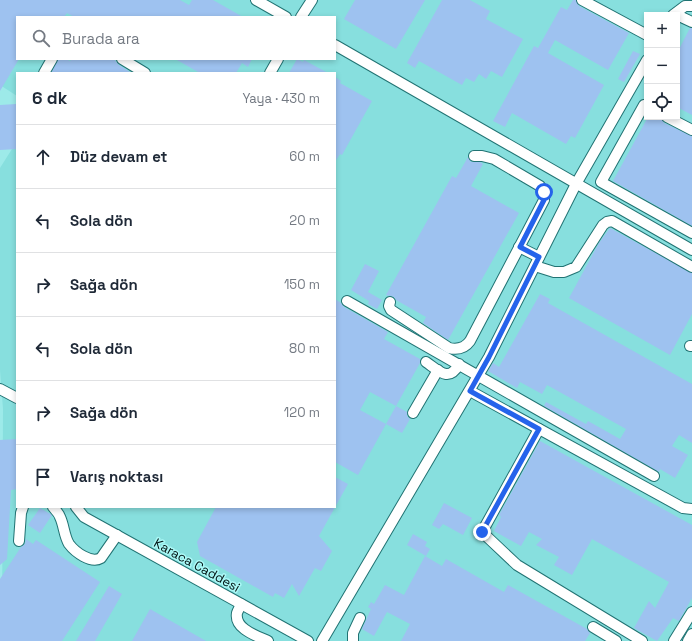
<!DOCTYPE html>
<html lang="tr">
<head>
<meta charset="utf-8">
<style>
	body { margin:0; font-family:"Space Grotesk",sans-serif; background:#f2f2f3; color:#1f2937 }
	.controls { position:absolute; right:12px; top:12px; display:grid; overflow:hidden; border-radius:0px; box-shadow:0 2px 6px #0003 }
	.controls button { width:36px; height:36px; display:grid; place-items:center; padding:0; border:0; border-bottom:1px solid #e0e1e3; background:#fff; color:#1f2937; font:20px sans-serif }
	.stop { position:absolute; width:12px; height:12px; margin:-9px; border:3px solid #2563eb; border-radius:50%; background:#fff }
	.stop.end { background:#2563eb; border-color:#fff; box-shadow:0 1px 4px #0008 }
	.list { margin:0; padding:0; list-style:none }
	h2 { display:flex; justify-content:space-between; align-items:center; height:52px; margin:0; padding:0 16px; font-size:17px }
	h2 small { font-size:13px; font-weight:400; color:#747a83 }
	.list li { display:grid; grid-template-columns:26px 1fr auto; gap:12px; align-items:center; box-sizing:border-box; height:64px; padding:0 16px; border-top:1px solid #e0e1e3 }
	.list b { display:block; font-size:15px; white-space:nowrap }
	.list em { font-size:13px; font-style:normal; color:#747a83 }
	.icon { flex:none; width:22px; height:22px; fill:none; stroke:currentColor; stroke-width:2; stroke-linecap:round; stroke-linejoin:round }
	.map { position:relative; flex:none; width:692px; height:641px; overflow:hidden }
	.search { position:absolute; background:#fff; box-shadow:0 2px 6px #0003; left:16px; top:16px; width:320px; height:44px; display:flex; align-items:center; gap:10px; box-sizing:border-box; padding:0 14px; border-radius:0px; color:#747a83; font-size:15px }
	.panel { position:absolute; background:#fff; box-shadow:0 2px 6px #0003; left:16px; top:72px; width:320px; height:436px; border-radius:0px }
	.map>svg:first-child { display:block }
	.built { fill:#87dfde; fill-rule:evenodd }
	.building { fill:#9ec2f0 }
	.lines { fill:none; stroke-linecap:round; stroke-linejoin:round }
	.minor-casing { stroke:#217373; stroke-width:12 }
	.minor { stroke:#fff; stroke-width:10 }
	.route { stroke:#2563eb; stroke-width:5 }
	.labels { text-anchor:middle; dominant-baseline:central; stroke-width:3; stroke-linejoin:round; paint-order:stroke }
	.street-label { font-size:13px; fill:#001313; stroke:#aaf8f6 }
</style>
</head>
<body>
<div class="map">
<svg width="692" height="641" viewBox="0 0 692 641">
	<rect width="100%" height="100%" fill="#9deae9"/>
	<path class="built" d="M0 0H692V641H2L3 409 0 370V168L17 141V507H335V73H17V96L0 85ZM647 15H677V117H647ZM17 17H335V59H17Z"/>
	<g class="building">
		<path d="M0 0H180L189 5 192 0H213L243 17H74L67 13 64 17H17V59H19L0 91Z"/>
		<path d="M355 0H425L396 49 344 19Z"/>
		<path d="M442 0H470L490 11 486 19 523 39 502 77 491 71 486 79 479 74 474 82 466 78 462 85 419 61 415 68 407 63Z"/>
		<path d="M573 0H576L579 6 629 33 608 70 555 40 548 53 604 85 575 138 571 136 566 144 512 113 505 127 493 121 534 46 538 48 561 7 567 10Z"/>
		<path d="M690 28H692V115L677 107V53Z"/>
		<path d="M633 51 640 54 624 82 618 79Z"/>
		<path d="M58 59H66L70 61 72 59H114L119 65 132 73H51Z"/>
		<path d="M175 59H252L248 67 242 63 236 73H200Z"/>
		<path d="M297 59 303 62 304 60 328 73H289Z"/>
		<path d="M335 77 341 81 340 83 372 101 342 155 340 154 335 162Z"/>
		<path d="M16 104 17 149 0 150V105Z"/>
		<path d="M648 117H661L664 123 692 136V226L613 181Z"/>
		<path d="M468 157 471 162H480L483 164 471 186 519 213 448 340 423 323 426 317 396 300 394 297 386 295 452 176 456 178Z"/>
		<path d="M610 228 692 273V314L670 355 569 298 599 243Z"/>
		<path d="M365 264 379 271 368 292 382 300 377 309 368 304 369 301 351 290Z"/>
		<path d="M540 294 550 299 548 303 692 384V443L679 435 672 446 688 455 675 478 660 469 659 472 544 406 546 402 586 424 588 421 620 439 626 429 547 385 542 394 520 382 517 388 488 371 493 363 499 367Z"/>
		<path d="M335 299 341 303 344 307 388 332 384 339 420 359V363L396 406 370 392 360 410 386 424 358 475 335 462Z"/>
		<path d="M396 406 407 412V416L410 419 402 433 386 424Z"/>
		<path d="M17 439V489L11 490 7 559 0 565V440Z"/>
		<path d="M540 441 692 525V598L679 621 673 618 657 641 634 628 649 601 655 608 669 582 592 539 572 575 554 565 559 557 536 545 542 539 529 532 521 546 494 531 501 517 499 515Z"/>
		<path d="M335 477 348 484 319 536 332 551 321 571 315 568 299 596 292 584 284 598 275 593 273 597 200 556 197 542 216 507H335Z"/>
		<path d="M444 503 472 518 463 535 443 524 439 529 432 525Z"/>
		<path d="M40 508 52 515 40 533 28 525Z"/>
		<path d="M413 534 427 542 425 546 430 549 426 556 407 545Z"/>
		<path d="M26 539 33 544 36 540 100 582 62 641H0V579L21 547 25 544Z"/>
		<path d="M425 556 442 566 446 559 504 592 508 585 587 629 590 633 585 641H401L410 624 387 612 374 636 362 629 371 609 368 607 371 602 374 604 385 585 404 595Z"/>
		<path d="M109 586 122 594 95 641H76Z"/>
		<path d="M150 609 206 641H132Z"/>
	</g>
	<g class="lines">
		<defs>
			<g id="minor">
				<path d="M256 0 286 17"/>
				<path d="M582 0 647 35"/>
				<path d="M673 15 685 6H692"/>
				<path d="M677 15 692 22"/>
				<path d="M301 17 312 0"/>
				<path d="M335 45 692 250"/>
				<path d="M122 59 145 73"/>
				<path d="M44 73 52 59"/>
				<path d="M270 73 278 59"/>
				<path d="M647 106 644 105 601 182 692 233"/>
				<path d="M667 117 692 130"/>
				<path d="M519 247 539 257"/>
				<path d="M535 266 554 272H564L576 267 603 225 607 222 612 221 692 267"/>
				<path d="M347 301 654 476"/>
				<path d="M390 302 389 306 391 310 449 348C458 350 465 348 470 341L544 200V192L540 186 494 159 482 156H474"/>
				<path d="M690 346H692"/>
				<path d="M426 362C439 371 449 383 459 364"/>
				<path d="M0 389 17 398"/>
				<path d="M470 391 683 508 692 509"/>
				<path d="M413 413 438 370"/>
				<path d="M539 429 482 532 517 565 642 641"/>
				<path d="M53 507C55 510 59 513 60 517 64 525 64 536 69 544 75 552 91 564 101 558L117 535"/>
				<path d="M76 507 84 517 308 641"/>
				<path d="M19 541 21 513 23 507"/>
				<path d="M241 604C240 607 238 610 237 613 234 629 257 636 268 641"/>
				<path d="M593 627 616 641"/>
				<path d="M322 641 489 357 576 184 647 60"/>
				<path d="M353 641V633L360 618"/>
				<path d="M674 641 692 612"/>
				<path d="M688 641 692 634"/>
			</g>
		</defs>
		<use href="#minor" class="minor-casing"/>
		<use href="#minor" class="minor"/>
	</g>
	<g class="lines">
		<path class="route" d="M482 532 539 429 470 391 489 357 539 257 520 247 544 200V192"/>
	</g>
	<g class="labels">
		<g class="street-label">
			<text transform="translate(197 565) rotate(29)">Karaca Caddesi</text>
		</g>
	</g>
</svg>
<div class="controls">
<button>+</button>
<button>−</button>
<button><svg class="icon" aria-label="locate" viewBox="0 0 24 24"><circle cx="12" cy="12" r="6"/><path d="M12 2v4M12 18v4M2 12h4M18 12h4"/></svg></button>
</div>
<div class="stop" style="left:544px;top:192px"></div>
<div class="stop end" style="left:482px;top:532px"></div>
<div class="search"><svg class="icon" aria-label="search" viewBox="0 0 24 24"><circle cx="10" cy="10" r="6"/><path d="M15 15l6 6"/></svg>Burada ara</div>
<section class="panel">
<h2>6 dk<small>Yaya · 430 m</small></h2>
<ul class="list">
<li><svg class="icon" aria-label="ahead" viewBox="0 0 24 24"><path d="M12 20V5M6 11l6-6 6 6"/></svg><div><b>Düz devam et</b></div><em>60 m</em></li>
<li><svg class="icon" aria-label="left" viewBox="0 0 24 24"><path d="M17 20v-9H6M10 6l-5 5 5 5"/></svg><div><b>Sola dön</b></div><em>20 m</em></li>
<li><svg class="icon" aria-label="right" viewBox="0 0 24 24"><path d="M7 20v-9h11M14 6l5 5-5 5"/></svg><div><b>Sağa dön</b></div><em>150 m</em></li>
<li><svg class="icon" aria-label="left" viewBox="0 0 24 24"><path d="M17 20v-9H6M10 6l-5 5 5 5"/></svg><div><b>Sola dön</b></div><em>80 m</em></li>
<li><svg class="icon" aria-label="right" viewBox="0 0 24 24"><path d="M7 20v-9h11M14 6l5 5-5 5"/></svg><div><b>Sağa dön</b></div><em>120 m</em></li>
<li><svg class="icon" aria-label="arrive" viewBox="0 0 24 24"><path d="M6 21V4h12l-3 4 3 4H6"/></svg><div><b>Varış noktası</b></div></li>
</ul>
</section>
</div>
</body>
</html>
